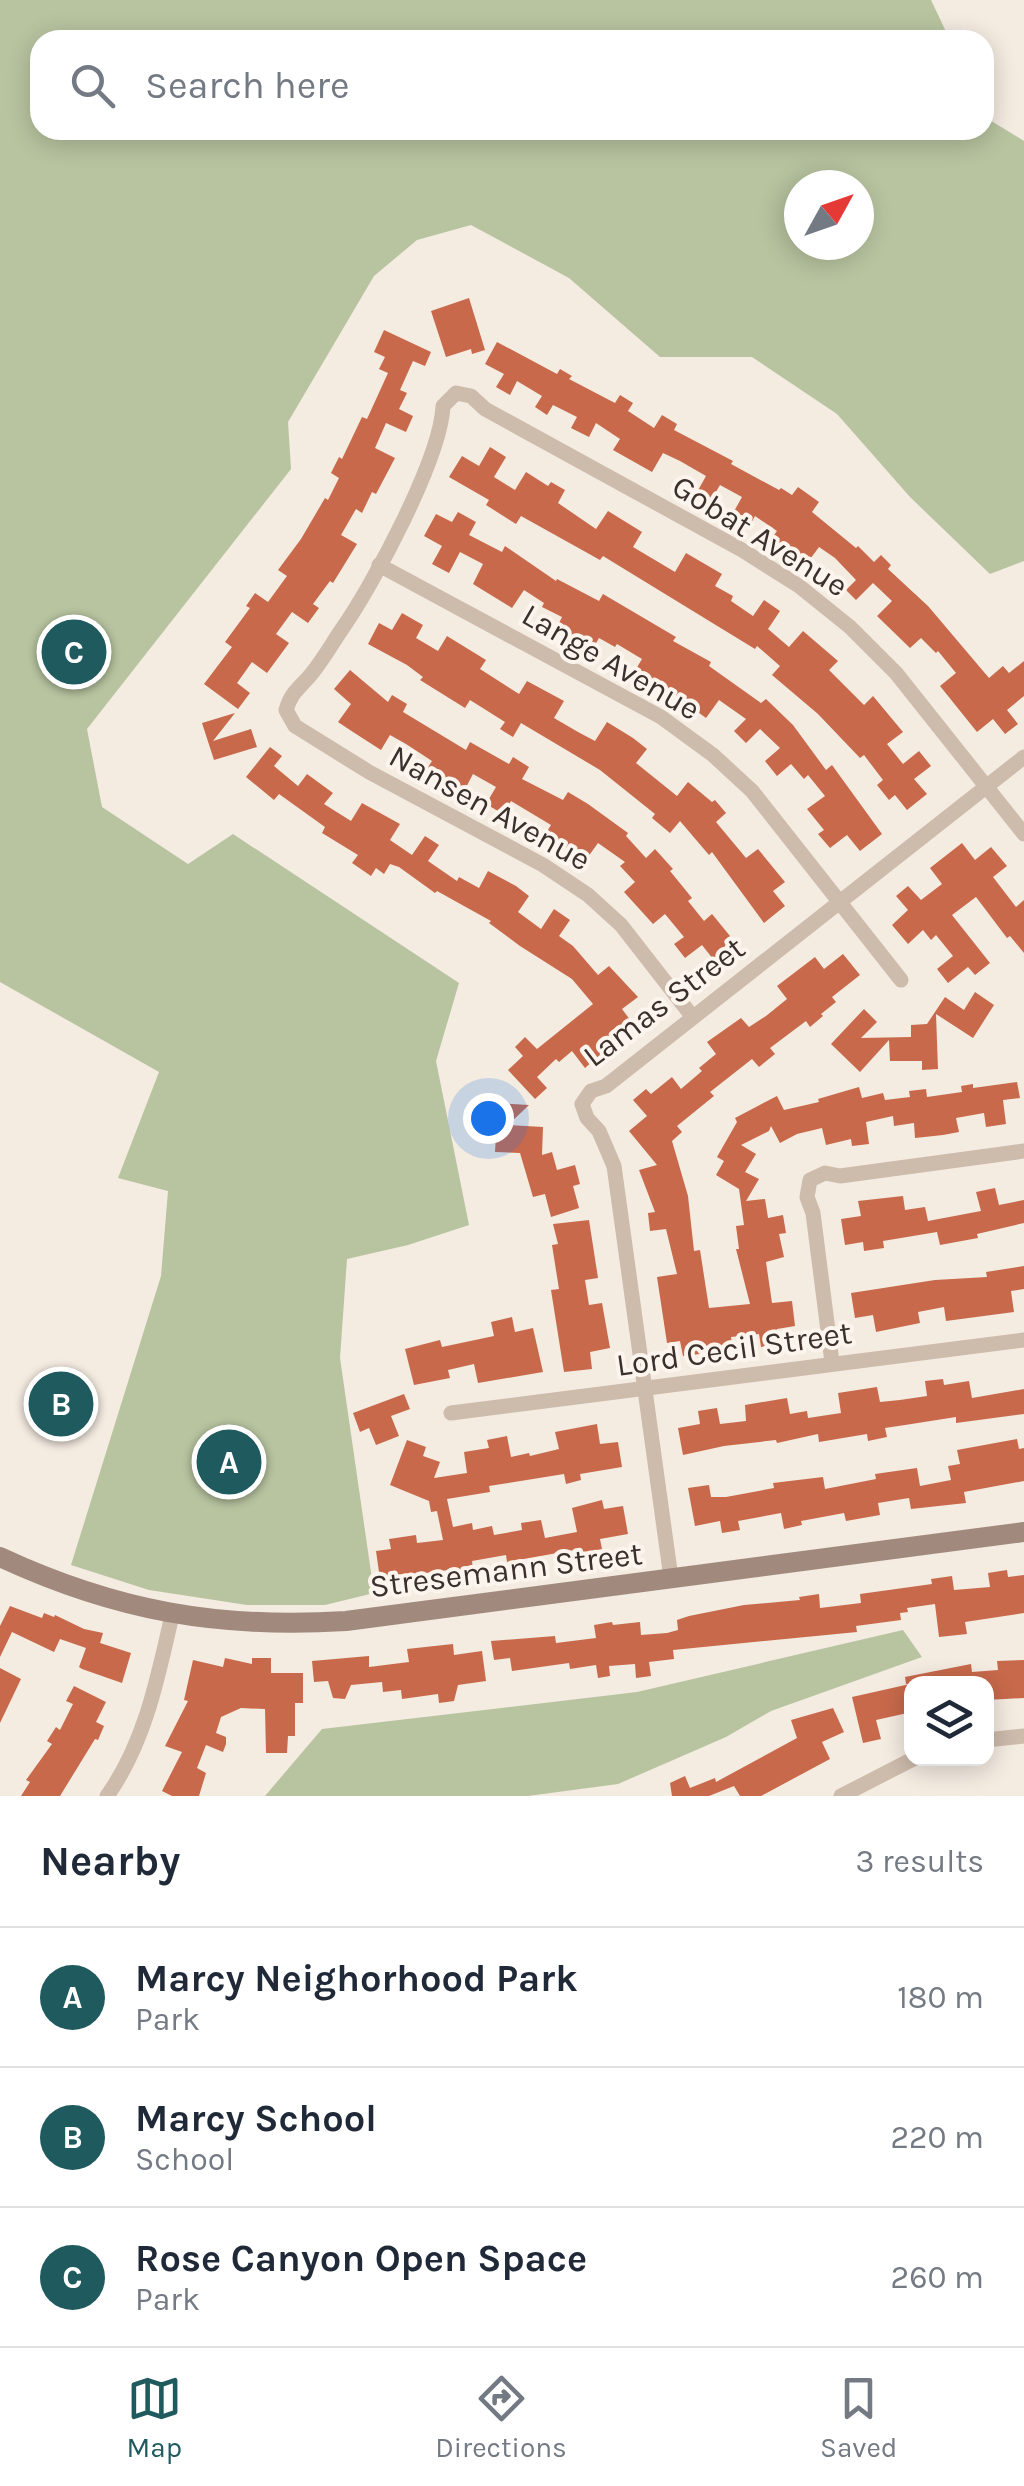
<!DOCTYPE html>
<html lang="en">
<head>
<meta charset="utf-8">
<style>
	body { margin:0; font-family:Karla,sans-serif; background:#f2f2f3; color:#1f2937 }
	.controls { position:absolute; right:30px; bottom:30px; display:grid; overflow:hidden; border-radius:20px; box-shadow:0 5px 25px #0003 }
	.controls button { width:90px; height:90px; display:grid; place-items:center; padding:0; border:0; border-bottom:2px solid #e0e1e3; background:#fff; color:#1f2937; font:50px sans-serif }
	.compass { position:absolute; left:784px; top:170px; width:90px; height:90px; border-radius:50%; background:#fff; box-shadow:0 5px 25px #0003; rotate:50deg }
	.you { position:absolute; left:488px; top:1118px; width:35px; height:35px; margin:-25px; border:8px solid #fff; border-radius:50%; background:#1a73e8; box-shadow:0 0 0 15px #1a73e833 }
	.badge { display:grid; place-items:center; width:65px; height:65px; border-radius:50%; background:#1f5a5e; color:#fff; font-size:32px; font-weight:700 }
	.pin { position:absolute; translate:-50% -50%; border:5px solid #fff; box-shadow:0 2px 10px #0006 }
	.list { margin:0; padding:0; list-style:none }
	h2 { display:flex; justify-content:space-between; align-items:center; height:130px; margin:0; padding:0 40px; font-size:42px }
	h2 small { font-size:32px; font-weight:400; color:#747a83 }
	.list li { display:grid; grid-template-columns:65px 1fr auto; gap:30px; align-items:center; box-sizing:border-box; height:140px; padding:0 40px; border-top:2px solid #e0e1e3 }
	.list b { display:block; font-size:38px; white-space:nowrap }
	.list p { margin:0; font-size:32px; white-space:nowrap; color:#747a83 }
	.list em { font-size:32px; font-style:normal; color:#747a83 }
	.icon { flex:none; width:55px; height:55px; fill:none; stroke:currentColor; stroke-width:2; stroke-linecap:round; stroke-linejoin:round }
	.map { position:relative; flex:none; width:1024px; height:1796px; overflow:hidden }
	.search { position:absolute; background:#fff; box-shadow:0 5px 25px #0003; left:30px; right:30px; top:30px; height:110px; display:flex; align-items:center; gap:25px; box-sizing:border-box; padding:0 35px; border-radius:30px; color:#747a83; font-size:38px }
	.sheet { height:550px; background:#fff }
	nav { display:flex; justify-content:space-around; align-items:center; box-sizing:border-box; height:140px; border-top:2px solid #e0e1e3; background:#fff; font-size:28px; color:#747a83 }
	nav a { display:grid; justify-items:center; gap:5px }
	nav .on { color:#1f5a5e }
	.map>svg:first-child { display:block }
	.green { fill:#b8c4a0; fill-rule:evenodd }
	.building { fill:#c8694b }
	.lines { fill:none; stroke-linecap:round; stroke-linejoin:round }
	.street { stroke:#cdbbac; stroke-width:15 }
	.secondary { stroke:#a18a7d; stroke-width:20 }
	.labels { text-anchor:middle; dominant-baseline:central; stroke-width:8; stroke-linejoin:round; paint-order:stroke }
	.street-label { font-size:32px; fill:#3b302b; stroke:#fbf5ee }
</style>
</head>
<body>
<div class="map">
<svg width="1024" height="1796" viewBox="0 0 1024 1796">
	<rect width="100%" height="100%" fill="#f4ebe1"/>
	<g class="green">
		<path d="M0 0H931L950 40H40V130H984V111L988 119 1024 141V561L990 574 910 497 837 414 752 357H660L569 278 471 225 417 240 374 276 288 422 291 469 87 729 102 807 188 864 233 834 459 983 436 1061 469 1225 408 1245 347 1259 340 1358 374 1593 325 1605H247L149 1590 71 1565 161 1276 168 1191 118 1178 159 1072 0 982ZM859 185V245H799V185Z"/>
		<path d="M903 1630 922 1657 771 1711 726 1737 618 1784 528 1796H265L322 1729 637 1692Z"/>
	</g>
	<g class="building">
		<path d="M469 298 485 350 472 354 471 349 446 357 431 311Z"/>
		<path d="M384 330 431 352 425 366 413 361 400 390 407 393 399 409 413 416 406 432 386 423 375 448 395 458 376 494 372 492 362 513 356 509 341 535 357 544 333 583 330 581 313 604 319 608 308 623 292 612 276 634 289 643 267 673 252 662 237 683 250 693 238 709 204 684 232 647 225 642 250 608 246 606 255 593 268 602 287 576 278 570 301 539 325 498 328 500 339 478 331 473 339 457 342 459 362 417 367 419 388 373 379 369 385 357 374 352Z"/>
		<path d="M497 342 557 374 560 369 572 376 569 379 615 403 620 395 633 403 628 411 654 428 662 415 677 424 674 430 733 461 731 464 779 490 781 488 792 495 798 487 819 502 812 512 856 548 858 546 874 562 881 555 891 565 888 569 928 606 989 678 1003 666 1009 673 1024 661V696L1007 710 1018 724 1005 734 993 719 977 732 940 686 956 673 938 651 936 653 921 638 910 648 877 616 892 601 873 583 856 600 846 590 856 580 835 558 819 547 808 562 772 538 777 531 755 516 750 525 732 515 742 497 720 485 710 502 696 494 706 476 680 461 663 453 652 472 613 450 620 439 596 423 589 437 571 428 577 417 553 405 547 415 535 407 542 396 517 381 510 395 496 387 504 374 485 364Z"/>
		<path d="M490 447 506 457 494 477 515 490 526 472 548 486 551 482 565 490 558 503 596 529 608 511 642 532 633 547 675 572 686 553 722 574 715 586 733 596 731 601 753 616 764 600 780 611 768 629 789 647 803 631 838 661 829 670 864 705 873 696 903 732 887 744 903 764 919 751 931 766 914 779 927 794 907 810 895 795 889 800 877 785 883 780 864 755 860 758 818 714 772 675 780 666 757 646 755 649 603 556 600 560 521 516 516 524 486 505 489 500 449 477 462 456 479 466Z"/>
		<path d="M458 512 476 522 469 535 502 552 505 546 556 581 557 579 599 601 603 594 676 637 673 641 711 662 709 666 761 703 766 699 793 725 826 770 832 765 882 834 860 851 847 835 830 848 818 834 824 830 807 809 825 796 808 775 804 779 791 764 777 776 765 761 780 748 760 729 746 743 734 731 746 719 719 700 706 718 691 707 693 704 633 674 642 659 617 644 615 647 599 638 592 650 555 631 562 617 542 607 544 603 524 590 512 608 473 584 483 564 460 552 449 573 432 564 442 546 424 536 436 514 452 522Z"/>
		<path d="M402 613 423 625 416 638 438 651 447 636 486 660 480 669 519 694 527 681 564 701 554 718 578 732 595 741 607 722 633 738 647 749 636 763 677 796 688 782 712 802 715 800 726 813 716 822 746 858 758 849 785 882 773 891 785 906 764 923 712 852 709 855 680 821 670 833 652 818 655 814 600 770 521 723 513 737 500 729 505 722 470 700 465 708 420 680 423 677 407 665 368 644 379 623 392 630Z"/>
		<path d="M350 670 388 702 392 695 407 704 403 712 466 750 470 742 509 764 513 757 529 767 522 779 563 800 568 792 588 804 628 833 626 836 646 858 655 849 673 869 670 871 692 898 688 901 704 921 712 914 739 947 717 964 702 945 685 958 674 944 684 937 665 914 653 924 624 892 635 882 620 866 625 862 598 843 585 861 560 843 544 836 551 825 511 801 503 814 486 804 496 787 473 774 463 793 425 772 432 761 406 744 390 735 381 750 353 732 338 722 351 704 334 689Z"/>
		<path d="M235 713 213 741 251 729 257 747 214 760 202 723Z"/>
		<path d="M270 747 282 756 274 766 298 786 307 774 333 793 324 804 351 821 362 803 400 824 390 840 412 855 425 836 439 845 428 861 457 881 459 877 479 888 488 871 516 886 529 896 518 912 541 929 554 909 570 920 559 936 573 946 598 975 609 966 638 997 622 1009 634 1025 585 1068 572 1051 559 1062 556 1059 537 1077 547 1088 535 1099 508 1070 523 1056 515 1047 525 1037 537 1049 593 1004 572 979 520 946 489 923 491 921 437 891 435 893 399 867 390 864 384 874 376 868 371 876 352 863 358 855 322 833 325 827 279 794 274 800 246 777Z"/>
		<path d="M962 843 975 860 991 847 1007 866 993 877 1016 907 1024 900V953L1010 936 1007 938 976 897 952 915 990 963 975 975 968 967 948 983 937 969 953 956 936 935 931 940 923 930 908 944 892 925 908 910 896 896 908 886 921 900 942 884 930 868Z"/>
		<path d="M843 954 860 975 832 997 836 1002 821 1014 823 1016 810 1027 806 1021 770 1048 775 1054 759 1067 752 1059 710 1092 714 1096 677 1126 682 1132 672 1141 688 1196 694 1251 700 1250 709 1308 750 1304 736 1249H739L736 1226 744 1225 739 1189 716 1175 724 1161 717 1157 737 1122 735 1118 777 1096 784 1110 819 1102 818 1099 859 1087 862 1098 883 1093 885 1100 910 1097 909 1091 926 1089 927 1097 962 1092 961 1086 973 1084V1088L1017 1082 1020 1098 1003 1100 1006 1124 986 1127 984 1113 956 1118 959 1132 943 1135 915 1138 914 1123 894 1126 893 1116 866 1122 869 1144 852 1146 851 1139 826 1145 822 1128 797 1134 780 1143 771 1126 769 1131 741 1145 756 1154 745 1172 759 1179 746 1201 765 1199 768 1218 783 1215 786 1233 779 1234 784 1257 766 1262 772 1303 792 1301 795 1326 777 1329 779 1344 761 1347 759 1334 731 1337 733 1350 683 1356 680 1341 667 1343 657 1277 677 1274 666 1229 650 1231 648 1213 655 1212 639 1170 657 1165 629 1131 647 1116 633 1100 646 1089 651 1094 672 1077 681 1089 702 1071 699 1068 716 1054 707 1042 741 1018 749 1027 766 1016 787 999 777 986 815 957 824 969Z"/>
		<path d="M975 992 994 1005 973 1038 936 1014 938 1069 922 1070V1061H890L889 1040 860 1072 831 1044 864 1009 877 1022 861 1038 911 1037V1025L927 1024 945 997 964 1010Z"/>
		<path d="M498 1103 529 1105 508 1125 543 1127 542 1155 552 1152 557 1170 575 1165 580 1184 573 1186 579 1208 551 1217 545 1194 533 1197 520 1153 495 1152Z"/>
		<path d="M995 1188 999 1205 1024 1200V1223L977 1234 978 1238 940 1245 937 1232 883 1241 884 1248 864 1251 863 1242 845 1245 841 1219 861 1216 858 1201 903 1196 905 1210 925 1207 928 1221 981 1211 976 1192Z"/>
		<path d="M589 1220 598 1278 585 1280 589 1305 602 1303 610 1348 590 1352 592 1369 564 1372 551 1290 559 1289 552 1245 558 1244 553 1224Z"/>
		<path d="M1024 1266V1289L1011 1291 1014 1312 946 1321 944 1307 918 1312 920 1323 876 1332 873 1315 855 1318 851 1293 935 1280 987 1277 986 1272Z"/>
		<path d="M512 1317 515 1332 533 1328 543 1372 478 1383 474 1364 448 1370 450 1378 414 1385 405 1349 440 1340 442 1347 494 1336 491 1322Z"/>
		<path d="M943 1379 944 1385 969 1381 972 1398 1024 1389V1414L956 1423V1417L905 1425 885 1428 887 1437 868 1441 867 1434 819 1442 818 1434 777 1443 776 1440 724 1446 683 1455 678 1428 700 1424 698 1411 717 1408 720 1424 746 1421 745 1405 787 1398 790 1414 807 1411 808 1418 841 1413 838 1393 877 1387 880 1402 900 1400 927 1396 925 1381Z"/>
		<path d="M404 1394 410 1409 391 1416 399 1436 376 1445 369 1428 360 1432 353 1413Z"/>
		<path d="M597 1424 600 1444 618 1442 622 1467 580 1474 581 1480 566 1484 564 1474 489 1486 490 1492 447 1499 453 1527 472 1523 473 1530 492 1526 494 1535 522 1530 521 1523 541 1520 545 1538 577 1532 572 1508 602 1500 604 1509 623 1506 628 1534 600 1539 602 1549 581 1553 580 1549 507 1562 506 1555 472 1561 473 1569 450 1573 449 1570 380 1579 376 1551 391 1549 389 1539 416 1535 417 1543 443 1540 437 1511 431 1512 429 1501 390 1485 407 1440 426 1447 423 1456 440 1462 434 1478 467 1473 464 1452 489 1448 487 1440 507 1436 511 1457 529 1453 530 1456 559 1449 555 1432Z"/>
		<path d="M1017 1439 1019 1449 1024 1448V1481L964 1492 966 1503 911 1509 909 1498 878 1503 880 1515 846 1521 844 1513 801 1521 802 1525 784 1529 781 1513 738 1521 740 1530 722 1533 720 1521 695 1526 688 1488 709 1485 711 1497H726L774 1488 773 1483 823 1477 825 1489 876 1479 875 1474 917 1468 920 1486 951 1480 948 1466 960 1464 957 1450Z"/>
		<path d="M1007 1570 1008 1577 1024 1575V1613L965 1622 967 1634 939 1637 935 1604 907 1608 908 1612 900 1613 901 1620 856 1626 857 1632 673 1650 674 1659 649 1662 651 1676 636 1678 635 1664 609 1666 610 1676 598 1678 596 1665 570 1669 569 1663 512 1671 510 1658 494 1660 491 1641 555 1636 556 1643 596 1638 594 1625 612 1622 613 1625 640 1622 641 1635 667 1633 678 1630 677 1620 689 1616 744 1605 800 1600 799 1597 819 1594 820 1608 861 1603 860 1594 932 1584 931 1579 952 1576 954 1590 990 1587 988 1573Z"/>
		<path d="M10 1606 42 1618 44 1613 54 1617 55 1615 84 1629 103 1633 100 1643 131 1653 122 1683 82 1669 79 1667 86 1648 60 1639 54 1652 12 1632 0 1657V1626Z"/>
		<path d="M453 1644 454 1655 482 1651 486 1681 458 1685 454 1701 439 1703 438 1694 402 1699 401 1690 383 1692 382 1682 351 1685 345 1699 333 1698 328 1681 314 1682 312 1661 369 1656V1667L409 1662 407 1649Z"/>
		<path d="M225 1658 252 1664V1658H271V1673H303V1703H295V1736H288L287 1753H266L265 1709 241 1708 221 1717 216 1733 226 1737V1744L223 1752 206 1745 197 1768 206 1773 199 1796H172L162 1791 182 1752 165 1746 188 1701 184 1700 193 1660 223 1667Z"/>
		<path d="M1024 1660V1698L986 1700V1684H912V1712L876 1720 881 1739 863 1743 852 1697 910 1684H906L905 1677 971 1664 972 1672 998 1670 997 1661Z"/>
		<path d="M0 1668 21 1679 0 1723Z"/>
		<path d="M74 1686 106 1702 96 1722 104 1726 98 1740 95 1739 60 1796H21L30 1782 26 1780 52 1744 47 1741 56 1727 60 1730 73 1704 66 1701Z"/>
		<path d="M833 1708 844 1732 822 1742 830 1759 761 1796H740L734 1786 709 1796H672L670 1783 685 1776 690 1788 715 1778 716 1782 797 1738 791 1720Z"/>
	</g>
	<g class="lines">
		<g class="street">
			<path d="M379 565 661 717 713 755 752 791 901 980"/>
			<path d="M692 1016 621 925 588 895 543 865 369 772 295 726 286 710C291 694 296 691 307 679 320 665 331 645 342 629 373 585 441 458 443 406L456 393 471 396 485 409 742 550 799 586 850 627 896 673 1024 834"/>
			<path d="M832 1362 813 1213 807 1197 810 1180 825 1173 840 1176 1024 1151"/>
			<path d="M451 1413 1024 1340"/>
			<path d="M671 1578 614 1166 599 1131 587 1118 582 1104 591 1091 606 1086 1024 757"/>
			<path d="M986 1740 1024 1736"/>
			<path d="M107 1796C145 1743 158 1677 172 1615"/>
			<path d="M841 1796 915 1758"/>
		</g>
		<path class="secondary" d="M0 1557C116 1611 219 1629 346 1621L1024 1532"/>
	</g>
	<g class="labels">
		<g class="street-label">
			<text transform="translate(760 536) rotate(32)">Gobat Avenue</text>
			<text transform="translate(611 662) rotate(30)">Lange Avenue</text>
			<text transform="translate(490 808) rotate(29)">Nansen Avenue</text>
			<text transform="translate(664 1002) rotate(-37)">Lamas Street</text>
			<text transform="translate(734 1349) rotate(-8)">Lord Cecil Street</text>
			<text transform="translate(506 1570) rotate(-7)">Stresemann Street</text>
		</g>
	</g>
</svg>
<div class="controls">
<button><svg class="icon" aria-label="layers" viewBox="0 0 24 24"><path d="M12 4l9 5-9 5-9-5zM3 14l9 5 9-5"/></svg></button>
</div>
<svg class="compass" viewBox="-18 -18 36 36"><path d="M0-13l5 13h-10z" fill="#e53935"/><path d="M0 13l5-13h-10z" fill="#747a83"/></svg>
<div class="you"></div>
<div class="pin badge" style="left:229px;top:1462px">A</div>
<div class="pin badge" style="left:61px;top:1404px">B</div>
<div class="pin badge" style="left:74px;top:652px">C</div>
<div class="search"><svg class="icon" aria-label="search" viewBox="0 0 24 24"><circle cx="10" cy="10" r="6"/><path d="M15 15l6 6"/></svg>Search here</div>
</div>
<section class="sheet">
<h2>Nearby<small>3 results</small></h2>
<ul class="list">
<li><span class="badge">A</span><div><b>Marcy Neighorhood Park</b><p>Park</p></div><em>180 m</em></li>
<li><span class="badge">B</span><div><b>Marcy School</b><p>School</p></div><em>220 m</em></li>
<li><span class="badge">C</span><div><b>Rose Canyon Open Space</b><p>Park</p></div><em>260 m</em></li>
</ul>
</section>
<nav>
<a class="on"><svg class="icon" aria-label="map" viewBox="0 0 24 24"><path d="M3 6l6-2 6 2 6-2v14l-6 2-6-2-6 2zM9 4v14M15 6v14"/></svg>Map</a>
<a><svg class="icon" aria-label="directions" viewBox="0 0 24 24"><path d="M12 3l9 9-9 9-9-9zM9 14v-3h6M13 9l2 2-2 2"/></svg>Directions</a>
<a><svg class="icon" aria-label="saved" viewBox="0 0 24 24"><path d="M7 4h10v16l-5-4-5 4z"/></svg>Saved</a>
</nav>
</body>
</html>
